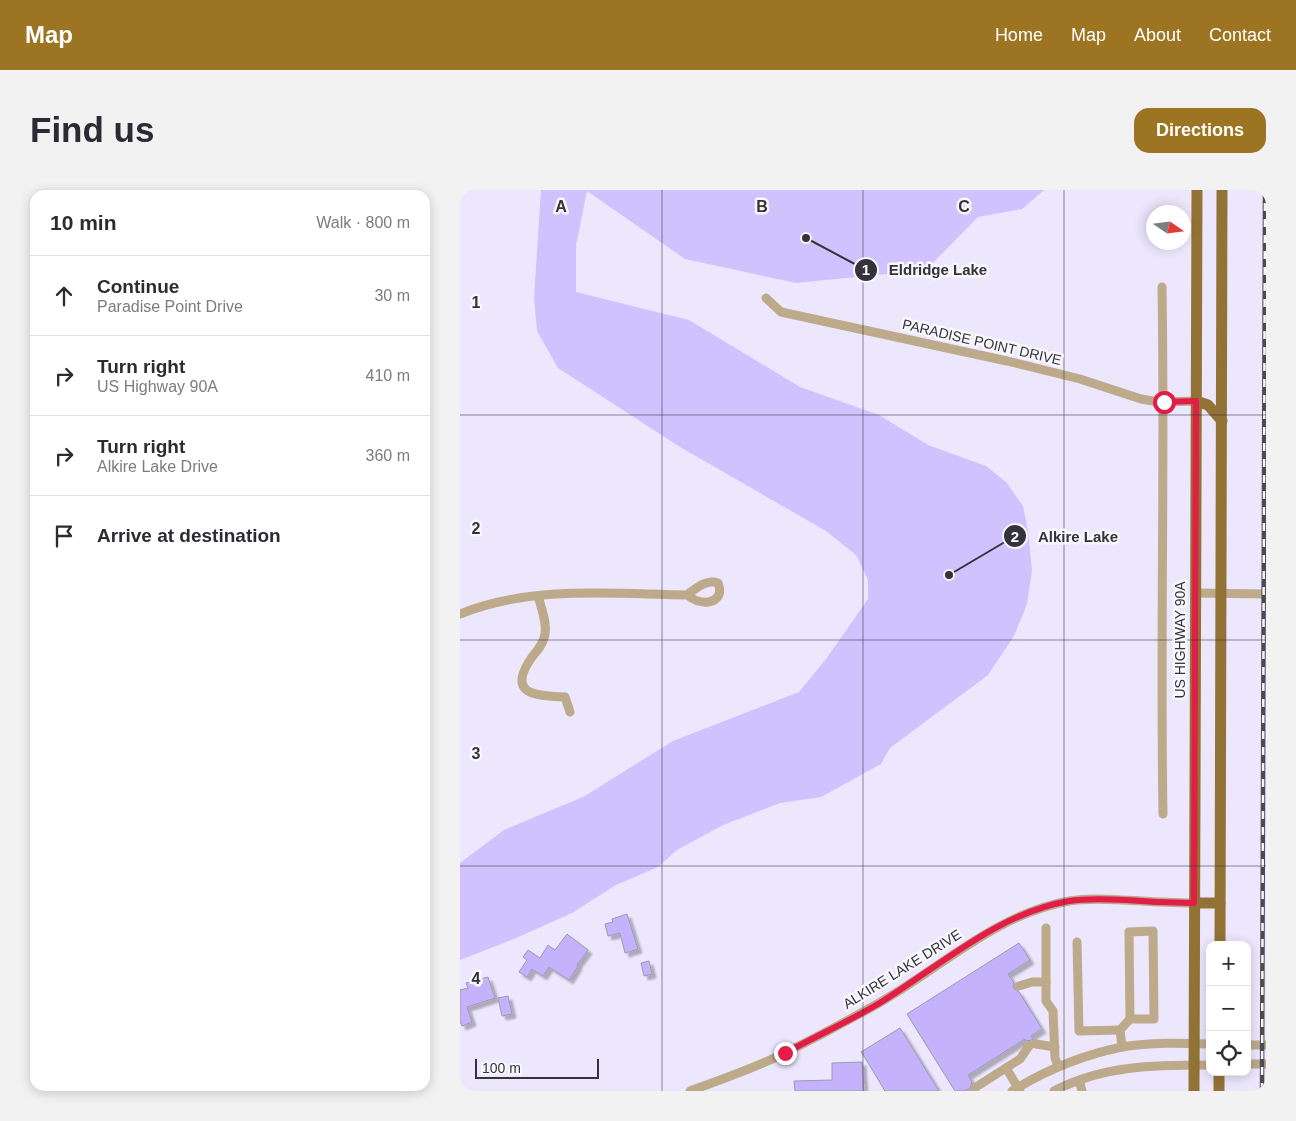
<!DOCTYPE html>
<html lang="en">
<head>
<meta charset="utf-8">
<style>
	body { margin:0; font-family:Arial,sans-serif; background:#f2f2f3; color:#2b2b33 }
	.controls { position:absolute; right:15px; bottom:15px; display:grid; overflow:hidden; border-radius:10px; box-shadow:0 2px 12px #0003 }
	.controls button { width:45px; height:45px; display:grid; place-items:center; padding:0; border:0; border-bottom:1px solid #e1e1e2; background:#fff; color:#2b2b33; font:25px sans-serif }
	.compass { position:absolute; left:686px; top:15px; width:45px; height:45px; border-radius:50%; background:#fff; box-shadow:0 2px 12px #0003; rotate:103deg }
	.scale { position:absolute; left:15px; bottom:12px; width:124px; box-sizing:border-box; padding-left:5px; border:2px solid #34323a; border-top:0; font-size:14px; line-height:18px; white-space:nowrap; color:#34323a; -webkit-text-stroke:4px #f8f7fc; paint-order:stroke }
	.stop { position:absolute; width:15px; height:15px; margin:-11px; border:4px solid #e11d48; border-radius:50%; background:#fff }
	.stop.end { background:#e11d48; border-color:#fff; box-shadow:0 1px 5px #0008 }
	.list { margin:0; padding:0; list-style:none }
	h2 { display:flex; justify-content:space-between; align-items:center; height:65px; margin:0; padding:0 20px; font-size:21px }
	h2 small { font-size:16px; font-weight:400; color:#7c7c81 }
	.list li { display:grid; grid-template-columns:32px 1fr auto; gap:15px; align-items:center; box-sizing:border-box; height:80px; padding:0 20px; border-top:1px solid #e1e1e2 }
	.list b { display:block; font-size:19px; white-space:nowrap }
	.list p { margin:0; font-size:16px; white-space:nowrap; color:#7c7c81 }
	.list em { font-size:16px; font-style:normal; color:#7c7c81 }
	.icon { flex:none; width:28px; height:28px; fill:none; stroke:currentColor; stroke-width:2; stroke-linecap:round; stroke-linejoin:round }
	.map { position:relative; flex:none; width:806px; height:901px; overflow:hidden; border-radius:15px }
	header { display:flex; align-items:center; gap:30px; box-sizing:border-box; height:70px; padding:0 25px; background:#9d7422; color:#fff }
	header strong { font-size:24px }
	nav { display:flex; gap:28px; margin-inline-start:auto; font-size:18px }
	.intro { display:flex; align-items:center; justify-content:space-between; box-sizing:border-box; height:120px; padding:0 30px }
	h1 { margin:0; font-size:35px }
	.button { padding:12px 22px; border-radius:15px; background:#9d7422; color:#fff; font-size:18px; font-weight:700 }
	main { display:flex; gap:30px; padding:0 30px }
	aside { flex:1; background:#fff; border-radius:15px; box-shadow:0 2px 12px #0003 }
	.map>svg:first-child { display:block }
	.water { fill:#d0c2fe }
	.building { fill:#c4b2fd; stroke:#9d99ac; filter:url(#shadow) }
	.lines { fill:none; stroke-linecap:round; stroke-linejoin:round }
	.path { stroke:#9693a2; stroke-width:1; stroke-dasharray:1 4; stroke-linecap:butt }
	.minor { stroke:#bcaa8b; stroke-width:9 }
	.major { stroke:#937335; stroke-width:11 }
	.rail-casing { stroke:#4c4a53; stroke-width:4.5 }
	.rail { stroke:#f8f7fc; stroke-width:2.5; stroke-dasharray:8; stroke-linecap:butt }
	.route { stroke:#e11d48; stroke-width:6 }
	.grid { fill:none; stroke:#34323a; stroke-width:1; stroke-opacity:0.55 }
	.labels { text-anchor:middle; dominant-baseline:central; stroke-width:5; stroke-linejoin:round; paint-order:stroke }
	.street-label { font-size:14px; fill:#34323a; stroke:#f8f7fc }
	.grid-label { font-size:16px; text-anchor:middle; font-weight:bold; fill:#34323a; stroke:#f8f7fc; stroke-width:5; stroke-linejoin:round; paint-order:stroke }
	.leader { fill:none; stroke:#34323a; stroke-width:2 }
	.callout-dot { fill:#34323a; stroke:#f8f7fc; stroke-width:2 }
	.mark-label { font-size:15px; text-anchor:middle; font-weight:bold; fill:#fff }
	.callout-label { font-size:15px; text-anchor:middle; font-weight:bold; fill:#34323a; stroke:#f8f7fc; stroke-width:5; stroke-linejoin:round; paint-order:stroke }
</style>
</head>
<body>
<header>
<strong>Map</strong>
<nav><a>Home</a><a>Map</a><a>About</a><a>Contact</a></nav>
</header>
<div class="intro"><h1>Find us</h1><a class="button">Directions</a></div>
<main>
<aside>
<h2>10 min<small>Walk · 800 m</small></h2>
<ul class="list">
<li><svg class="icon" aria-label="ahead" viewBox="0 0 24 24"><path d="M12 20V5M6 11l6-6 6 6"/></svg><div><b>Continue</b><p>Paradise Point Drive</p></div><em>30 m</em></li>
<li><svg class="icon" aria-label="right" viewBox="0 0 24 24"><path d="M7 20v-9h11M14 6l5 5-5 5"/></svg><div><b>Turn right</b><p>US Highway 90A</p></div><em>410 m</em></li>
<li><svg class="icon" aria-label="right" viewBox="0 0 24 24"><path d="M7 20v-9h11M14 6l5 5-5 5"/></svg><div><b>Turn right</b><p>Alkire Lake Drive</p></div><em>360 m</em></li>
<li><svg class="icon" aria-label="arrive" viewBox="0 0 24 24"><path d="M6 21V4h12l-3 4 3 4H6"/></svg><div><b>Arrive at destination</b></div></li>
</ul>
</aside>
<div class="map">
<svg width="806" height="901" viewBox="0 0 806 901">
	<defs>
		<filter id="shadow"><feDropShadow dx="4" dy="4" stdDeviation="1" flood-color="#0004"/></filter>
	</defs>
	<rect width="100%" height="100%" fill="#ece7fd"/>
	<path class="water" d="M81 0H584L562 19 518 27 466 80 336 93 225 69 127 1 116 55V102L229 130 340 197 419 225 468 255 526 276 546 292 563 316 568 341 572 380 567 414 554 446 528 485 430 558 421 574 361 607 320 613 263 635 217 660 198 677 156 695 112 723 54 749 0 770V673L44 640 123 607 213 551 339 502 366 469 408 409V390L396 365 366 341 220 257 98 178 77 141 74 108Z"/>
	<g class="building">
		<path d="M167 724 178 759 165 763 160 743 148 746 145 734 153 732 152 729Z"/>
		<path d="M107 744 128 760 117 775 118 776 109 790 89 777 83 786 72 779 67 787 59 782 67 770 63 767 68 760 80 768 88 755 95 760Z"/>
		<path d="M559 753 570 770 548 784 554 793 553 798 559 802 582 839 571 846 573 849 571 850 566 851 565 849 508 885 512 892 510 898 504 901H495L447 824Z"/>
		<path d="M189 771 192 784 184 786 181 773Z"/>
		<path d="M28 787 35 808 7 817 12 832 2 836 0 831V800L8 798 6 793Z"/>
		<path d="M48 806 52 824 42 826 38 808Z"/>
		<path d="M440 838 479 901H425L407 871 401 862Z"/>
		<path d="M402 872 404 901H335L334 891 372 890V873Z"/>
	</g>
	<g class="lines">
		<path class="path" d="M747 839H750"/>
		<g class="minor">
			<path d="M702 97C705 273 700 448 703 624"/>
			<path d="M306 108 321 122 547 171 620 189 681 209 699 212 736 211"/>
			<path d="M735 403 806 404"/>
			<path d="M78 406C81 417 87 432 85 444 84 453 77 461 72 467 47 503 72 506 105 507L110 522"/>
			<path d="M0 424C71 395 152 404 227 405 230 407 234 410 238 411 252 415 264 408 258 393 246 389 236 398 227 405"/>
			<path d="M586 738V811L593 821 595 868 598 876"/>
			<path d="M617 752 619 841 660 840"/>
			<path d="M559 796 572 792H586"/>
			<path d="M576 854 595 857"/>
			<path d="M787 855H806"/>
			<path d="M662 857 660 840 670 829 669 742 693 741 694 829H670"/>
			<path d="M787 874H806"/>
			<path d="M546 878 560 901"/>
			<path d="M619 890 622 901"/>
			<path d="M516 897 560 869 569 856"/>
			<path d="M230 901C262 889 295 878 325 863 357 847 389 830 419 813 482 777 536 724 609 711 627 708 644 709 662 710 686 711 710 713 734 713"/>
			<path d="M552 901C586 880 623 865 662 857 691 852 721 853 750 854"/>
			<path d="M594 901C643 875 696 875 750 875"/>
		</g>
		<g class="major">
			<path d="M736 211 748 215 762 231"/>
			<path d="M734 713H760"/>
			<path d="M760 755 762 0"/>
			<path d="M759 882V901"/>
			<path d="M734 901 737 0"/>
		</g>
		<defs>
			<path id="rail" d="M802 901 805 0"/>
		</defs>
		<use href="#rail" class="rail-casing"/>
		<use href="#rail" class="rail"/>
	</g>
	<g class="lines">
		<path class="route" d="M325 863C358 845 392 830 423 811 482 774 539 723 609 711 628 708 647 709 666 710 689 712 711 713 734 713L736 211 704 212"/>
	</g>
	<path class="grid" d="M202 0V901M403 0V901M604 0V901M0 225H806M0 450H806M0 676H806"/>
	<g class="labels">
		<g class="street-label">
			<text transform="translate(522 152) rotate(13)">PARADISE POINT DRIVE</text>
			<text transform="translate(720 450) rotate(-90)">US HIGHWAY 90A</text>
			<text transform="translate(442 779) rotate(-32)">ALKIRE LAKE DRIVE</text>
		</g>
	</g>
	<g class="grid-label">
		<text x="101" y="22">A</text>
		<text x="302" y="22">B</text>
		<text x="504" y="22">C</text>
		<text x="16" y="118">1</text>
		<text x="16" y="344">2</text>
		<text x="16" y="569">3</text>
		<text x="16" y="794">4</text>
	</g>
	<path class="leader" d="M346 48L406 80M489 385L555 346"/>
	<g class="callout-dot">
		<circle cx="346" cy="48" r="5"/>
		<circle cx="489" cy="385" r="5"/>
		<circle cx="406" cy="80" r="12"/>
		<circle cx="555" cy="346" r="12"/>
	</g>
	<g class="mark-label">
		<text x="406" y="85">1</text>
		<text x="555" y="352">2</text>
	</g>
	<g class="callout-label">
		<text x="478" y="85">Eldridge Lake</text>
		<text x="618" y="352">Alkire Lake</text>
	</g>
</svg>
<div class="controls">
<button>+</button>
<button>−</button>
<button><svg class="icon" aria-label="locate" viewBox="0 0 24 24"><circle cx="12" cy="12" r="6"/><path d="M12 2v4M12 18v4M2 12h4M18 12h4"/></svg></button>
</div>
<svg class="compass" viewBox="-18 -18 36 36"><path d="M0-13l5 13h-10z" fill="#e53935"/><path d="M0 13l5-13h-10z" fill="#7c7c81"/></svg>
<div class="scale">100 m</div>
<div class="stop" style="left:704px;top:212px"></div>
<div class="stop end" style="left:325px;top:863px"></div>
</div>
</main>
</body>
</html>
